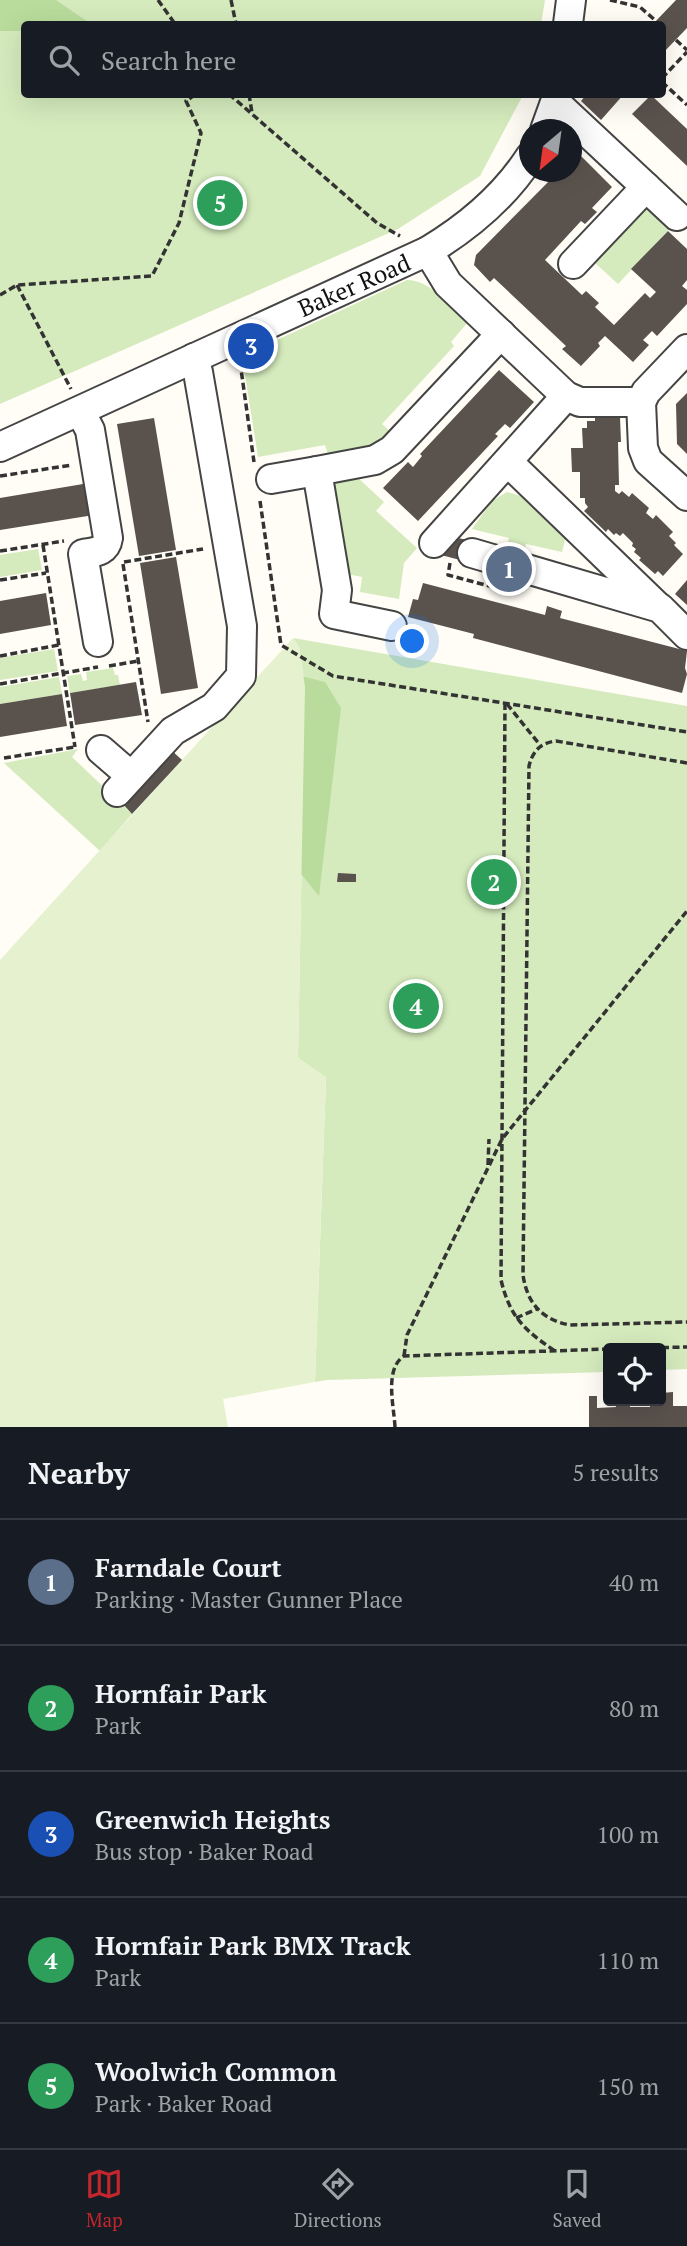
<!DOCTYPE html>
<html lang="en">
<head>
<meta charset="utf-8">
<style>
	body { margin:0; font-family:"PT Serif",serif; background:#20242c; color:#f1f3f6 }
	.controls { position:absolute; right:21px; bottom:21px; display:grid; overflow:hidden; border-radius:7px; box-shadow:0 7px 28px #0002 }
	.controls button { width:63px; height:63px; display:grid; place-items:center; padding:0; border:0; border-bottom:2px solid #363941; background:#171b24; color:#f1f3f6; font:35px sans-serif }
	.compass { position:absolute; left:519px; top:119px; width:63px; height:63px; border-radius:50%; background:#171b24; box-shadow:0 7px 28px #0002; rotate:209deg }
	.you { position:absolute; left:413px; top:642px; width:24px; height:24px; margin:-18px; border:5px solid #fff; border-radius:50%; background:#1a73e8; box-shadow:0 0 0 10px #1a73e833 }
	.badge { display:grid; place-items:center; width:46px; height:46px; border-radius:50%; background:#c4262e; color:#fff; font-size:23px; font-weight:700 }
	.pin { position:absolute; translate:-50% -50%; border:4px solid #fff; box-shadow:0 2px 7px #0006 }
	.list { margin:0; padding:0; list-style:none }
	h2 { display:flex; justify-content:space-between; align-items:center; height:91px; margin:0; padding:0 28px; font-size:30px }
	h2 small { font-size:23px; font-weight:400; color:#9ea1a6 }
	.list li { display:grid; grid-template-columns:46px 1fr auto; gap:21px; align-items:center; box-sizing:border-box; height:126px; padding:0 28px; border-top:2px solid #363941 }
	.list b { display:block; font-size:26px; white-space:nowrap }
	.list p { margin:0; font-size:23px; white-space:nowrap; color:#9ea1a6 }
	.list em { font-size:23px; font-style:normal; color:#9ea1a6 }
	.icon { flex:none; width:38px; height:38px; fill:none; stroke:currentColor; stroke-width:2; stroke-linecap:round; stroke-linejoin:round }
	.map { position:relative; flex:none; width:687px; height:1427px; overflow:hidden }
	.search { position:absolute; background:#171b24; box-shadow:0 7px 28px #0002; left:21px; right:21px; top:21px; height:77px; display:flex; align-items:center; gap:18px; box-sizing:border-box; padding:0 24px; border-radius:7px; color:#9ea1a6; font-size:26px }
	.sheet { height:721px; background:#171b24 }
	nav { display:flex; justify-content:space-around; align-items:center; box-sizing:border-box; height:98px; border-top:2px solid #363941; background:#171b24; font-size:19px; color:#9ea1a6 }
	nav a { display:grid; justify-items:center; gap:4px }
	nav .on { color:#c4262e }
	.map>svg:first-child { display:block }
	.green { fill:#d5ebbd }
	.forest { fill:#b9dc9c }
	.pitch { fill:#e6f2cf }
	.building { fill:#5a524d }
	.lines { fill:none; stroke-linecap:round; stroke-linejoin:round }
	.minor-casing { stroke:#444; stroke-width:32 }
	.path { stroke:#333; stroke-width:3.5; stroke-dasharray:7 3.5; stroke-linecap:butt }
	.minor { stroke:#fff; stroke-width:28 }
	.labels { text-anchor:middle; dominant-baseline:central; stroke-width:7; stroke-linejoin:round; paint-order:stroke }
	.street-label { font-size:24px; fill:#111; stroke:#fff }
</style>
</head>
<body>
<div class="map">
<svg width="687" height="1427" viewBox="0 0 687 1427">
	<rect width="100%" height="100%" fill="#fffdf5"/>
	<g class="green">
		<path d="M0 0H545L541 24H24V94L523 95 480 176 398 229 0 404Z"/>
		<path d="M651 202 674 224 618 284 594 262Z"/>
		<path d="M407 280C431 280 451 307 468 322L451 342 454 346 382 424 395 436 377 450 330 460 325 445 258 457 242 356Z"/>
		<path d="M357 477 384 502 376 511 417 548 404 563 399 599 360 592 362 577 347 574 325 482Z"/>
		<path d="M507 492 521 496 566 536 562 552 526 544 523 556 505 552 509 538 472 529 492 501Z"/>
		<path d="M38 549 42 570 0 577V555Z"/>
		<path d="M293 638 687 706V1369L661 1370V1348H608V1372L327 1380 315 1382 326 1078 298 1058 305 687 299 647Z"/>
		<path d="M54 649 58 671 0 680V658Z"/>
		<path d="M113 668 115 675H118L120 685 70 693 67 676 81 674 83 681 87 680 86 672Z"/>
		<path d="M59 677 62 694 0 704V687Z"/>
		<path d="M78 749 72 757 132 814 100 851 4 763Z"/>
	</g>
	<g class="forest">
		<path d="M0 0H56L91 24H24V31H0Z"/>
		<path d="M289 673 325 682 341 708 319 896 285 854Z"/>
	</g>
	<path class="pitch" d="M293 638 299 647 305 687 298 1058 326 1077 315 1382 223 1399 228 1427H0V960Z"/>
	<g class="building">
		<path d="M676 0H687V28L662 54V24H653Z"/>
		<path d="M587 94H624L601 120 581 101Z"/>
		<path d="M651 95 687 129V166L632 114Z"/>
		<path d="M576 151 612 187 592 208 597 212 585 224 581 221 545 260 582 295 586 291 599 303 595 307 614 325 645 293 650 298 656 292 631 269 668 231 687 249V280L682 286 687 290V304L657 336 652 331 643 340 649 345 633 362 605 336 598 343 600 346 581 366 562 349 566 346 494 278 490 282 474 265 476 255 558 172H572V156Z"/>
		<path d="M499 370 534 402 510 428 505 424 495 434 498 436 418 521 383 488 408 462 413 467 422 456 420 454Z"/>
		<path d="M687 393V454L677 444 676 404Z"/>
		<path d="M620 417 621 442H618L619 485H615V491L619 494 622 491 629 497 632 493 649 508 646 513 653 519 656 515 673 532 669 536 676 543 674 545 683 554 663 576 658 571 655 574 639 560 641 558 634 552 636 549 632 546 633 543 623 533 620 536 616 533 614 535 608 529 606 532 584 511 588 507 585 503V498H580V472H572L571 448H583L582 428H587V421H595V418Z"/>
		<path d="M154 418 176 550 139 556 117 424Z"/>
		<path d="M89 483 94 515 0 530V498Z"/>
		<path d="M457 538 469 540 464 561 441 555Z"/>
		<path d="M176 557 198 688 161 694 140 563Z"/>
		<path d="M687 580V605L675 594Z"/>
		<path d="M423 583 545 615 547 606 562 611 560 618 687 651 685 668 687 674 682 693 473 638 474 634 408 617 413 599 418 600Z"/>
		<path d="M46 593 51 625 0 634V601Z"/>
		<path d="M136 682 142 715 75 725 70 693Z"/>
		<path d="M62 694 67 726 0 737V704Z"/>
		<path d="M170 749 182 760 132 814 121 802Z"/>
		<path d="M338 873 356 874V882H337Z"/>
		<path d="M673 1392V1406H687V1427H589V1396H597V1408L616 1407V1401H630V1407H650V1401H661V1393Z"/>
	</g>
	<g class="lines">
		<defs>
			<g id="minor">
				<path d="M568 24 571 0"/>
				<path d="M556 103 677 216"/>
				<path d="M545 130 558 94"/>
				<path d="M428 251 448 284 566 396 580 402H641"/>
				<path d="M573 264 646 187"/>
				<path d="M641 402 643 448 648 461 687 496"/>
				<path d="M641 402 646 392 687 349"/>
				<path d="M80 411 90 430 108 538C106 552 95 552 83 554L98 642"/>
				<path d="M0 447 428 251C468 227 504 197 530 157"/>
				<path d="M508 462 657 606"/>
				<path d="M271 479 317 471"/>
				<path d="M434 543 566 396"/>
				<path d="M472 553 660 608 687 635"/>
				<path d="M392 626 334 614 337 590 317 471 375 460 392 450 501 334"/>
				<path d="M101 750 131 776"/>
				<path d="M117 792 173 731 214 707 241 676 242 626 198 372 194 358"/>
			</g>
		</defs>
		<use href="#minor" class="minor-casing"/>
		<g class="path">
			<path d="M158 0 175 24"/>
			<path d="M231 0 236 24"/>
			<path d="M610 0 640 7 656 21"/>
			<path d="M676 40 687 50"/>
			<path d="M662 78 687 52"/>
			<path d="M662 82 687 105"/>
			<path d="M229 94 377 223 400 236"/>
			<path d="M249 94 252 113"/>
			<path d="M645 97 647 94"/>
			<path d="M17 285 71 389"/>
			<path d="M0 295 17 285 152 276 179 223 201 133 186 101 196 94"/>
			<path d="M240 362 254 462"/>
			<path d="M0 476 72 465"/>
			<path d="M260 501 281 645 333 676 687 732"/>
			<path d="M43 545 75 747"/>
			<path d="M0 551 64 541"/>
			<path d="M124 562 203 549"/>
			<path d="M450 563 448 575 493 587"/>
			<path d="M123 564 148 722"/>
			<path d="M0 580 46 573"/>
			<path d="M0 656 59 645"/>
			<path d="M109 666 138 661"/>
			<path d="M0 684 98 667"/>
			<path d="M505 703 501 1280C510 1317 524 1330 555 1351"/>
			<path d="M507 704 540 745"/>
			<path d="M4 758 75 747"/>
			<path d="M687 763 556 741C541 743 533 750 529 766L523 1275C527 1303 542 1320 570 1325L687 1322"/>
			<path d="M487 876 504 861"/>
			<path d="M488 1165 489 1139"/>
			<path d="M516 1318 537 1309"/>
			<path d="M641 1348 687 1347"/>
			<path d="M404 1356 407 1335 502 1139 687 911"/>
			<path d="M395 1427C394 1406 384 1369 404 1356L608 1349"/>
		</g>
		<use href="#minor" class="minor"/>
	</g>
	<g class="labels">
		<g class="street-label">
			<text transform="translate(354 285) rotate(-24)">Baker Road</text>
		</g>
	</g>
</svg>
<div class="controls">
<button><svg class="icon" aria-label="locate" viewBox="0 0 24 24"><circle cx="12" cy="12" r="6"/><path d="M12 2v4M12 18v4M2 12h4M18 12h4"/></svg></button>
</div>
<svg class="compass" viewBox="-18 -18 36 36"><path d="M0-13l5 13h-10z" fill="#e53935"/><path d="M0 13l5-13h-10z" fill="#9ea1a6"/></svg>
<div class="you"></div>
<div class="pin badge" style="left:509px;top:569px;background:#5c6f8a">1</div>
<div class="pin badge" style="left:494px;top:882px;background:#2e9e5b">2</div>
<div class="pin badge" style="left:251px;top:346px;background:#1a4fb4">3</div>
<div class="pin badge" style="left:416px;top:1006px;background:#2e9e5b">4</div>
<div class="pin badge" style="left:220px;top:203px;background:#2e9e5b">5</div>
<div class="search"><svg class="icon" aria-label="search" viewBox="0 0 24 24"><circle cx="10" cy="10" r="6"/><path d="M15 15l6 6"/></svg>Search here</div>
</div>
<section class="sheet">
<h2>Nearby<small>5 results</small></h2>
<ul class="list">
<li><span class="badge" style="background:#5c6f8a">1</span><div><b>Farndale Court</b><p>Parking · Master Gunner Place</p></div><em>40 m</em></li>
<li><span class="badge" style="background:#2e9e5b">2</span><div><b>Hornfair Park</b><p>Park</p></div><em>80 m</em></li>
<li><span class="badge" style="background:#1a4fb4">3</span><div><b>Greenwich Heights</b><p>Bus stop · Baker Road</p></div><em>100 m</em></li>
<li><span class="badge" style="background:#2e9e5b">4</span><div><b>Hornfair Park BMX Track</b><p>Park</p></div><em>110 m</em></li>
<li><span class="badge" style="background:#2e9e5b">5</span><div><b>Woolwich Common</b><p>Park · Baker Road</p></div><em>150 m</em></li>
</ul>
</section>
<nav>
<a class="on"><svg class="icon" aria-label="map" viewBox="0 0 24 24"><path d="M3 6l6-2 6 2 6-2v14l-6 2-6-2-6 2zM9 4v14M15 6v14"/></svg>Map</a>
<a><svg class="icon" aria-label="directions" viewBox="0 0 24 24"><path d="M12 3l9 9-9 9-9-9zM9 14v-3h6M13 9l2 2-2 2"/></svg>Directions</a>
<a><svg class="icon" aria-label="saved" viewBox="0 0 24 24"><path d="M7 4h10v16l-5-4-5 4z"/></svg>Saved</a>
</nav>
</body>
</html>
